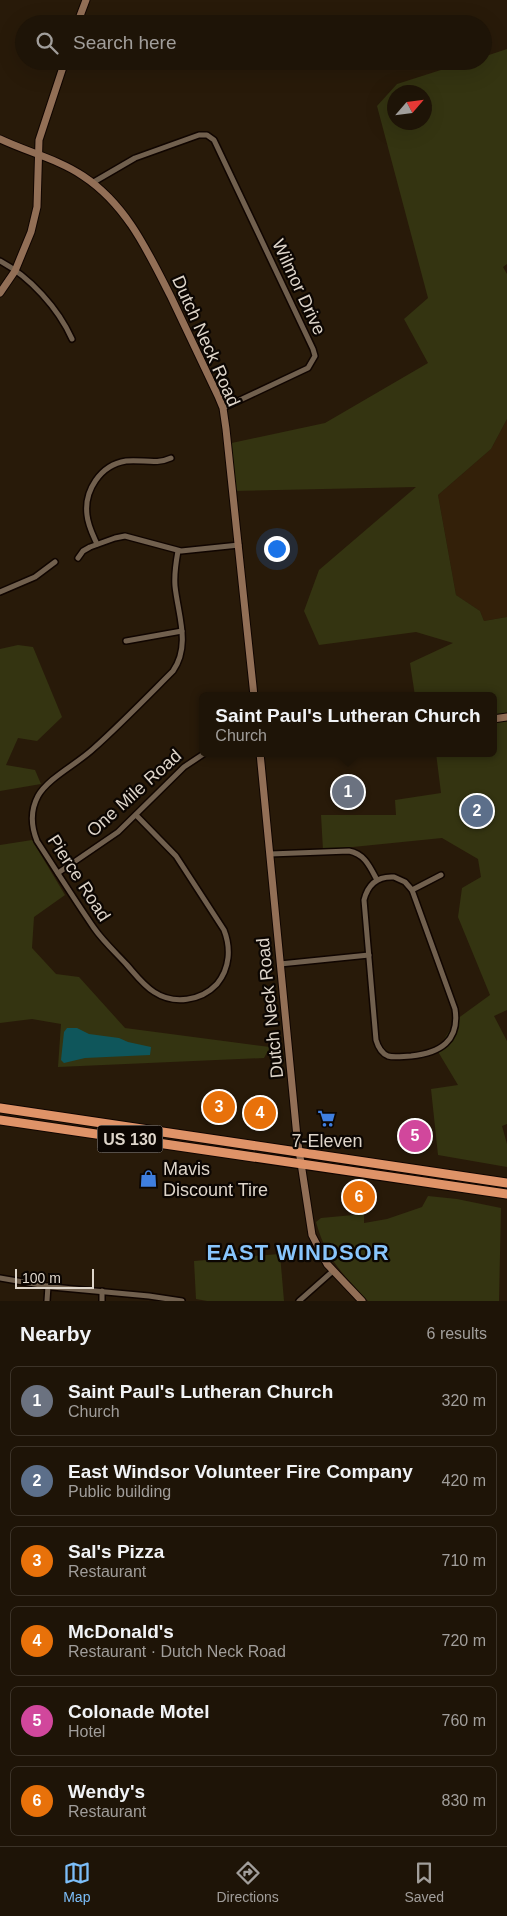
<!DOCTYPE html>
<html lang="en">
<head>
<meta charset="utf-8">
<style>
	body { margin:0; font-family:Arial,sans-serif; background:#261d11; color:#f1f3f6 }
	.compass { position:absolute; left:387px; top:85px; width:45px; height:45px; border-radius:50%; background:#1e1407; box-shadow:0 5px 20px #0002; rotate:62deg }
	.scale { position:absolute; left:15px; bottom:12px; width:79px; box-sizing:border-box; padding-left:5px; border:2px solid #ded5ca; border-top:0; font-size:14px; line-height:18px; white-space:nowrap; color:#ded5ca; -webkit-text-stroke:4px #0c0602; paint-order:stroke }
	.you { position:absolute; left:276px; top:548px; width:18px; height:18px; margin:-12px; border:4px solid #fff; border-radius:50%; background:#1a73e8; box-shadow:0 0 0 8px #1a73e833 }
	.badge { display:grid; place-items:center; width:32px; height:32px; border-radius:50%; background:#7cbef9; color:#fff; font-size:16px; font-weight:700 }
	.pin { position:absolute; translate:-50% -50%; border:2px solid #fff; box-shadow:0 1px 5px #0006 }
	.popup { position:absolute; left:199px; top:692px; width:298px; height:65px; box-sizing:border-box; display:grid; place-content:center; border-radius:8px; background:#1e1407; filter:drop-shadow(0 1px 4px #0005); font-size:16px; white-space:nowrap; color:#a19e9b }
	.popup b { font-size:19px; color:#f1f3f6 }
	.popup::after { content:''; position:absolute; left:50%; top:100%; margin-left:-10px; border:10px solid transparent; border-top-color:#1e1407 }
	.list { margin:0; padding:0; list-style:none }
	h2 { display:flex; justify-content:space-between; align-items:center; height:65px; margin:0; padding:0 20px; font-size:21px }
	h2 small { font-size:16px; font-weight:400; color:#a19e9b }
	.list li { display:grid; grid-template-columns:32px 1fr auto; gap:15px; align-items:center; box-sizing:border-box; height:70px; margin:0 10px 10px; padding:0 10px; border:1px solid #3c3328; border-radius:8px }
	.list b { display:block; font-size:19px; white-space:nowrap }
	.list p { margin:0; font-size:16px; white-space:nowrap; color:#a19e9b }
	.list em { font-size:16px; font-style:normal; color:#a19e9b }
	.icon { flex:none; width:28px; height:28px; fill:none; stroke:currentColor; stroke-width:2; stroke-linecap:round; stroke-linejoin:round }
	.map { position:relative; flex:none; width:507px; height:1301px; overflow:hidden }
	.search { position:absolute; background:#1e1407; box-shadow:0 5px 20px #0002; left:15px; right:15px; top:15px; height:55px; display:flex; align-items:center; gap:12px; box-sizing:border-box; padding:0 18px; border-radius:28px; color:#a19e9b; font-size:19px }
	.sheet { height:545px; background:#1e1407 }
	nav { display:flex; justify-content:space-around; align-items:center; box-sizing:border-box; height:70px; border-top:1px solid #3c3328; background:#1e1407; font-size:14px; color:#a19e9b }
	nav a { display:grid; justify-items:center; gap:2px }
	nav .on { color:#7cbef9 }
	.map>svg:first-child { display:block }
	.built { fill:#332009 }
	.green { fill:#343411; fill-rule:evenodd }
	.water { fill:#0f565b }
	.lines { fill:none; stroke-linecap:round; stroke-linejoin:round }
	.street-casing { stroke:#100500; stroke-width:8 }
	.secondary-casing { stroke:#100500; stroke-width:9 }
	.highway-casing { stroke:#100500; stroke-width:11 }
	.street { stroke:#71604e; stroke-width:5 }
	.secondary { stroke:#926f56; stroke-width:7 }
	.highway { stroke:#df9368; stroke-width:9 }
	.labels { text-anchor:middle; dominant-baseline:central; stroke-width:4.5; stroke-linejoin:round; paint-order:stroke }
	.shield { fill:#0c0602; stroke:#9f978e; stroke-width:1 }
	.shield-label { font-size:16px; font-weight:bold; fill:#ded5ca }
	.street-label { font-size:18px; fill:#ded5ca; stroke:#0c0602 }
	.poi-label { font-size:18px; fill:#ded5ca; stroke:#0c0602 }
	.district-label { font-size:22px; font-weight:bold; letter-spacing:1px; fill:#88c5fc; stroke:#0c0602 }
</style>
</head>
<body>
<div class="map">
<svg width="507" height="1301" viewBox="0 0 507 1301">
	<rect width="100%" height="100%" fill="#281a09"/>
	<path class="built" d="M507 419V617L484 621 480 611 456 595 438 495 491 449Z"/>
	<g class="green">
		<path d="M507 49V264L503 267 507 274V419L491 449 438 495 456 595 480 611 484 621 507 617V1010L494 1016 507 1041V1124L502 1126 507 1144V1167L438 1155 431 1089 458 1085 437 1050 457 1019 490 995 458 917 462 888 481 877 478 859 442 838 323 850 321 815H396L395 800 441 793 436 753H493V696H415L410 663 453 643 416 632 319 645 304 611 319 570 416 487 232 491 227 444 325 423 428 363 404 319 428 298 377 106 397 84 469 61H483V57ZM394 92H424V122H394Z"/>
		<path d="M18 645 33 647 62 717 37 741 18 738 6 765 35 770 41 784 0 791V649Z"/>
		<path d="M32 840 65 895 34 917 32 948 56 974 79 977 125 1028 270 1047 264 1058 58 1067 61 1024 32 1019 0 1023V845Z"/>
		<path d="M428 1196 457 1199 501 1208 499 1301H368C343 1274 326 1259 316 1222L321 1218 364 1214V1223L387 1219 422 1207Z"/>
		<path d="M280 1254 284 1301H207L196 1299 194 1261Z"/>
	</g>
	<path class="water" d="M67 1028H77L89 1034 119 1038 128 1042 151 1047 150 1055 85 1058 64 1063 61 1060 64 1032Z"/>
	<g class="lines">
		<defs>
			<g id="street">
				<path d="M92 183 135 158 199 135H207L214 140 313 349 315 356 308 368 223 408"/>
				<path d="M0 261C30 277 58 308 72 339"/>
				<path d="M97 544C93 535 88 526 87 515 84 491 100 465 126 461 142 459 156 465 171 458"/>
				<path d="M78 558 83 551 90 547 115 538 125 536 181 551 239 545"/>
				<path d="M0 592 35 577 55 562"/>
				<path d="M126 641 182 631"/>
				<path d="M136 815 176 856 224 930C231 948 230 968 217 984 201 1001 174 1005 154 992 143 985 135 974 127 965 116 953 103 941 94 928 74 899 56 870 37 841 31 826 30 811 38 796 48 778 77 764 93 749 121 724 147 697 173 671 191 645 178 615 175 586 174 574 176 562 178 551"/>
				<path d="M270 854 349 851C365 854 370 867 377 880"/>
				<path d="M58 873 118 832 184 767 205 753"/>
				<path d="M394 877 405 882 412 890 455 1009C460 1041 440 1053 411 1056 404 1056 395 1058 388 1056 381 1053 378 1047 376 1040L364 900C368 884 378 876 394 877Z"/>
				<path d="M412 890 441 875"/>
				<path d="M280 964 369 955"/>
				<path d="M0 1278 52 1287 149 1296 182 1301"/>
				<path d="M47 1301 48 1286"/>
				<path d="M102 1301V1291"/>
				<path d="M299 1301 333 1271"/>
			</g>
			<g id="secondary">
				<path d="M77 24 86 0"/>
				<path d="M0 139C27 152 58 159 83 176 127 205 148 252 171 297 187 330 202 363 218 396L223 408 226 429 254 696"/>
				<path d="M0 293 15 271 31 232 37 207 39 140 65 61"/>
				<path d="M493 719 507 717"/>
				<path d="M260 753 297 1137 312 1235 327 1264 362 1301"/>
			</g>
			<g id="highway">
				<path d="M0 1108 507 1183"/>
				<path d="M0 1120 507 1194"/>
			</g>
		</defs>
		<use href="#street" class="street-casing"/>
		<use href="#secondary" class="secondary-casing"/>
		<use href="#highway" class="highway-casing"/>
		<use href="#street" class="street"/>
		<use href="#secondary" class="secondary"/>
		<use href="#highway" class="highway"/>
	</g>
	<defs>
		<symbol id="supermarket-bare" viewBox="-9 -9 18 18"><path d="M-6-5.5h2.5l.6 2H6L4.5 2H-2.5L-4.4-4H-6ZM-1.5 3.2a1.3 1.3 0 1 0 .1 0ZM3 3.2a1.3 1.3 0 1 0 .1 0Z" fill="#3f7fe0" stroke="#0c0602" stroke-width="2.5" paint-order="stroke"/></symbol>
		<symbol id="shop-bare" viewBox="-9 -9 18 18"><path d="M-5-2.5h2.3a2.7 3.5 0 0 1 5.4 0H5L5.5 6h-11ZM-1.5-2.5h3a1.5 2.3 0 0 0-3 0Z" fill="#3f7fe0" stroke="#0c0602" stroke-width="2.5" paint-order="stroke"/></symbol>
	</defs>
	<g fill-rule="evenodd">
		<use href="#supermarket-bare" x="314" y="1106" width="25" height="25"/>
		<use href="#shop-bare" x="136" y="1166" width="25" height="25"/>
	</g>
	<g class="labels">
		<rect class="shield" x="97.5" y="1125.5" width="65" height="27" rx="4"/>
		<g class="shield-label">
			<text x="130" y="1139">US 130</text>
		</g>
		<g class="street-label">
			<text transform="translate(299 287) rotate(65)">Wilmor Drive</text>
			<text transform="translate(206 341) rotate(66)">Dutch Neck Road</text>
			<text transform="translate(134 793) rotate(-42)">One Mile Road</text>
			<text transform="translate(79 878) rotate(57)">Pierce Road</text>
			<text transform="translate(270 1008) rotate(-96)">Dutch Neck Road</text>
		</g>
		<g class="poi-label">
			<text x="327" y="1141">7-Eleven</text>
			<text x="163" y="1169" text-anchor="start">Mavis<tspan x="163" dy="21">Discount Tire</tspan></text>
		</g>
		<g class="district-label">
			<text x="298" y="1252">EAST WINDSOR</text>
		</g>
	</g>
</svg>
<svg class="compass" viewBox="-18 -18 36 36"><path d="M0-13l5 13h-10z" fill="#e53935"/><path d="M0 13l5-13h-10z" fill="#a19e9b"/></svg>
<div class="scale">100 m</div>
<div class="you"></div>
<div class="pin badge" style="left:348px;top:792px;background:#6b7280">1</div>
<div class="popup"><b>Saint Paul's Lutheran Church</b>Church</div>
<div class="pin badge" style="left:477px;top:811px;background:#5c6f8a">2</div>
<div class="pin badge" style="left:219px;top:1107px;background:#e8710a">3</div>
<div class="pin badge" style="left:260px;top:1113px;background:#e8710a">4</div>
<div class="pin badge" style="left:415px;top:1136px;background:#d1479c">5</div>
<div class="pin badge" style="left:359px;top:1197px;background:#e8710a">6</div>
<div class="search"><svg class="icon" aria-label="search" viewBox="0 0 24 24"><circle cx="10" cy="10" r="6"/><path d="M15 15l6 6"/></svg>Search here</div>
</div>
<section class="sheet">
<h2>Nearby<small>6 results</small></h2>
<ul class="list">
<li><span class="badge" style="background:#6b7280">1</span><div><b>Saint Paul's Lutheran Church</b><p>Church</p></div><em>320 m</em></li>
<li><span class="badge" style="background:#5c6f8a">2</span><div><b>East Windsor Volunteer Fire Company</b><p>Public building</p></div><em>420 m</em></li>
<li><span class="badge" style="background:#e8710a">3</span><div><b>Sal's Pizza</b><p>Restaurant</p></div><em>710 m</em></li>
<li><span class="badge" style="background:#e8710a">4</span><div><b>McDonald's</b><p>Restaurant · Dutch Neck Road</p></div><em>720 m</em></li>
<li><span class="badge" style="background:#d1479c">5</span><div><b>Colonade Motel</b><p>Hotel</p></div><em>760 m</em></li>
<li><span class="badge" style="background:#e8710a">6</span><div><b>Wendy's</b><p>Restaurant</p></div><em>830 m</em></li>
</ul>
</section>
<nav>
<a class="on"><svg class="icon" aria-label="map" viewBox="0 0 24 24"><path d="M3 6l6-2 6 2 6-2v14l-6 2-6-2-6 2zM9 4v14M15 6v14"/></svg>Map</a>
<a><svg class="icon" aria-label="directions" viewBox="0 0 24 24"><path d="M12 3l9 9-9 9-9-9zM9 14v-3h6M13 9l2 2-2 2"/></svg>Directions</a>
<a><svg class="icon" aria-label="saved" viewBox="0 0 24 24"><path d="M7 4h10v16l-5-4-5 4z"/></svg>Saved</a>
</nav>
</body>
</html>
